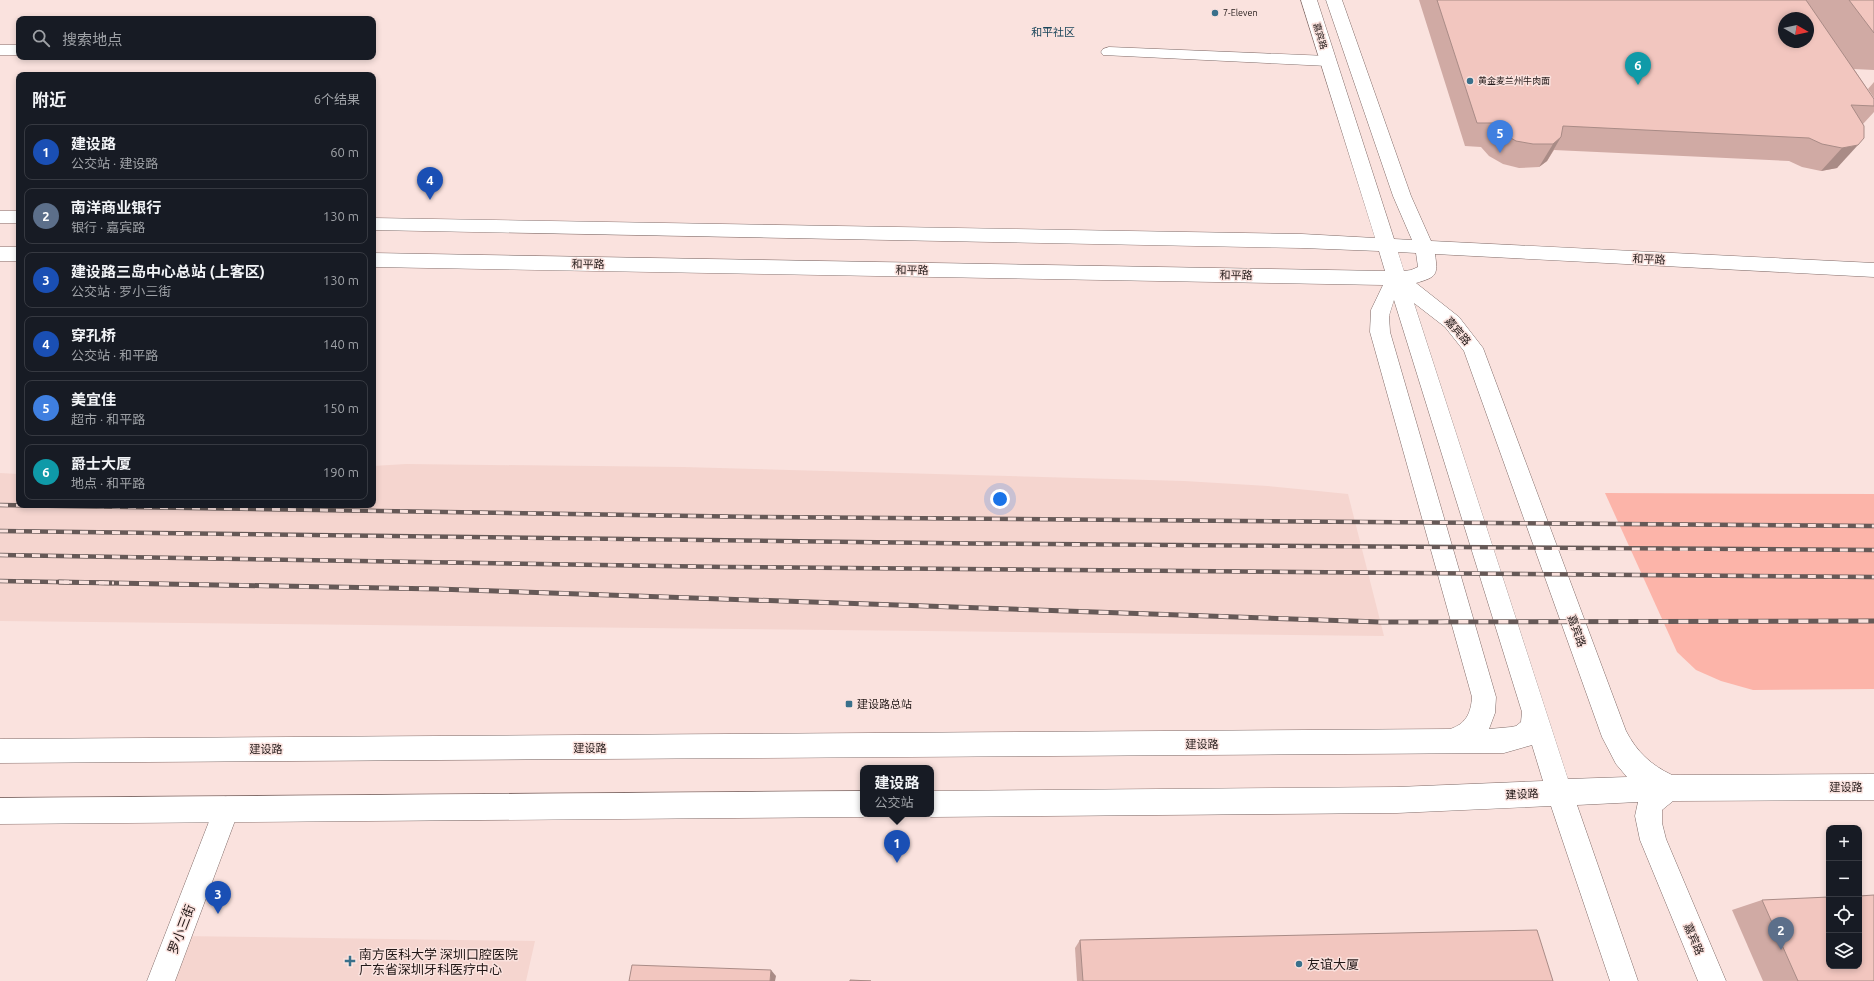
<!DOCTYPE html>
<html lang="zh">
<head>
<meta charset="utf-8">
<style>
	body { margin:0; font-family:Ubuntu,"Noto Sans SC",sans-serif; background:#242831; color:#f1f3f6 }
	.controls { position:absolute; right:12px; bottom:12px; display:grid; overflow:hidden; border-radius:8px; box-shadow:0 2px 6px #0003 }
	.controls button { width:36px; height:36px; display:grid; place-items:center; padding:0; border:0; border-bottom:1px solid #363941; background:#171b24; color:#f1f3f6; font:20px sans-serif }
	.compass { position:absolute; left:1778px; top:12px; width:36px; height:36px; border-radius:50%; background:#171b24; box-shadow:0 2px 6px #0003; rotate:99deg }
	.you { position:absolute; left:1000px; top:499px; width:14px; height:14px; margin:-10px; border:3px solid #fff; border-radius:50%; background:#1a73e8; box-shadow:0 0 0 6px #1a73e833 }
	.badge { display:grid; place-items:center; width:26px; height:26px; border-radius:50%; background:#8c9099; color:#fff; font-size:13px; font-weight:700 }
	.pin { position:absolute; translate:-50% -33px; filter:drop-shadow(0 1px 2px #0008) }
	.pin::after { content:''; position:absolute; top:21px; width:14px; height:12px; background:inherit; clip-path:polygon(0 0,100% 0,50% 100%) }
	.popup { position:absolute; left:860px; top:765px; width:74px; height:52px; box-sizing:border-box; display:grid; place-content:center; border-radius:8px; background:#171b24; filter:drop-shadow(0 1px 3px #0005); font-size:13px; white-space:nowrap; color:#9ea1a6 }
	.popup b { font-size:15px; color:#f1f3f6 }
	.popup::after { content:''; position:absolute; left:50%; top:100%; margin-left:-8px; border:8px solid transparent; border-top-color:#171b24 }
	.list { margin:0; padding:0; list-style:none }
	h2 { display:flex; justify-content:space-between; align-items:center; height:52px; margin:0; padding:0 16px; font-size:17px }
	h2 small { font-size:13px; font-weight:400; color:#9ea1a6 }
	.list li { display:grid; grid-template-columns:26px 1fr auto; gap:12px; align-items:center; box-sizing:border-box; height:56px; margin:0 8px 8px; padding:0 8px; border:1px solid #363941; border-radius:8px }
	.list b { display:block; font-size:15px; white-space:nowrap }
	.list p { margin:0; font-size:13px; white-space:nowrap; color:#9ea1a6 }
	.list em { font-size:13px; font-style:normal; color:#9ea1a6 }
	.icon { flex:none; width:22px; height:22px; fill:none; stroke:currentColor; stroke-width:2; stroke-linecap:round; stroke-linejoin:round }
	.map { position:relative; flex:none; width:1874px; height:981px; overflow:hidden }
	.search { position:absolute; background:#171b24; box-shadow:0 2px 6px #0003; left:16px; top:16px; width:360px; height:44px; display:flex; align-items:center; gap:10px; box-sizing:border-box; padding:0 14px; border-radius:8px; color:#9ea1a6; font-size:15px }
	.panel { position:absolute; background:#171b24; box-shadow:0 2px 6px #0003; left:16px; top:72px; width:360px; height:436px; border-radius:8px }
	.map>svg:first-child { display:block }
	.built { fill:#f5d5cf }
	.green { fill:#fcb4a9 }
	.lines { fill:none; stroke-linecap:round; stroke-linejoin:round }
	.street-casing { stroke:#806b68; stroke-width:1 }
	.secondary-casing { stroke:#806b68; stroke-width:1 }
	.street { fill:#fff; fill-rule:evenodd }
	.secondary { fill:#fff; fill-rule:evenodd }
	.rail-far1-casing { stroke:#665957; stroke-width:4.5 }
	.rail-casing { stroke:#665957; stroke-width:5 }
	.rail-far1 { stroke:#fae2de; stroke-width:3; stroke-dasharray:8; stroke-linecap:butt }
	.rail { stroke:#fae2de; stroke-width:3.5; stroke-dasharray:10; stroke-linecap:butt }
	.wall { fill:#d0aaa4 }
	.shaded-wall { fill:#a98b86 }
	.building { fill:#f2c6bf; stroke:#a98b86; fill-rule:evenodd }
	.poi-dot { fill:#39708b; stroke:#fae2de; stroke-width:1.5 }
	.labels { text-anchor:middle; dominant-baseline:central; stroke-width:3; stroke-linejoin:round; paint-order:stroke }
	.far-poi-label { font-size:9px; fill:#211817; stroke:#fae2de; text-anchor:start }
	.far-street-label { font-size:9px; fill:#211817; stroke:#fae2de }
	.far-quarter-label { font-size:11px; fill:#1a465b; stroke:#fae2de }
	.street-label { font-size:11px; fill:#211817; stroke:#fae2de }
	.poi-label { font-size:11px; fill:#211817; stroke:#fae2de; text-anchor:start }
	.near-street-label { font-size:13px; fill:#211817; stroke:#fae2de }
	.near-poi-label { font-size:13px; fill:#211817; stroke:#fae2de; text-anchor:start }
</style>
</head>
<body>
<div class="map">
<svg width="1874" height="981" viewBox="0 0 1874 981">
	<rect width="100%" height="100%" fill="#fae2de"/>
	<g class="built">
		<path d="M406 464 683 467 1184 481 1268 486 1348 494 1384 636 0 621V473L19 474V505H373V466Z"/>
		<path d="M179 936 535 941 526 981H162Z"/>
	</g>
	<path class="green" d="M1605 493 1874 494V689L1753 690 1721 681 1696 670 1677 652Z"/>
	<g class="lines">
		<defs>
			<g id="street">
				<rect x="0" y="45" width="19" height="10"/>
				<path d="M1109 47 1328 56 1334 58 1336 61 1334 64 1328 66 1103 55 1101 52 1103 49Z"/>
				<path d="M226 797 235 801 239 810 175 981H147L217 801Z"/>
			</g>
			<g id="secondary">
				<path d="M1301 0H1317L1394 239 1412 240 1393 196 1326 0H1342L1411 196 1431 241 1874 263V277L1435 254C1438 275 1437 277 1416 283L1459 317 1483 348 1626 731C1637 752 1651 765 1672 775L1874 774V800L1673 801 1662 810V823L1666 839 1726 981H1698L1640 840 1635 816 1638 802 1577 805 1638 981H1610L1551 806 1397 813 931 817 923 814H931V791L1397 787 1543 781 1532 745 1504 753 0 763V739L1450 729C1466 724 1471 713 1472 697L1370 332 1371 310 1383 285 373 267V253L1385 271 1379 251 1302 248 373 230V218L1302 234 1375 238ZM1398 252 1416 253 1418 267 1411 270 1404 271ZM1394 300 1522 712 1521 722 1516 726 1511 727 1489 729 1495 713 1496 697 1390 332 1389 316ZM1414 303 1445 327 1464 351 1602 737 1616 764 1627 777 1568 779Z"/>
				<rect x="0" y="211" width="19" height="12"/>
				<rect x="0" y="247" width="19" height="14"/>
				<path d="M863 791V814H871L863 817 0 824V798Z"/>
			</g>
		</defs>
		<use href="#street" class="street-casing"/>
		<use href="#secondary" class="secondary-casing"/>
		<use href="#street" class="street"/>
		<use href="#secondary" class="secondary"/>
		<defs>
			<g id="rail-far1">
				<path d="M0 505 758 517 1874 526"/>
				<path d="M0 531C625 540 1249 548 1874 550"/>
				<path d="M0 555 725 567 1874 577"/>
				<path d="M0 581 114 583"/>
			</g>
			<path id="rail" d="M59 582 437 589 1380 622 1874 621"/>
		</defs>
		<use href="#rail-far1" class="rail-far1-casing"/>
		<use href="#rail" class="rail-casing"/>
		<use href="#rail-far1" class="rail-far1"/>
		<use href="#rail" class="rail"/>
	</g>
	<g class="wall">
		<path d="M1419 0H1874V70L1854 69 1874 99V112L1863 124 1837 168 1821 171 1802 167 1789 161 1554 150 1547 161 1539 167 1519 168 1503 164 1489 156 1481 147 1465 146Z"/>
		<path d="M1874 82V98L1868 89Z"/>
		<path d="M1762 900 1874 981H1763L1732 910Z"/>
		<path d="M1080 940 1553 981H1077L1075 948Z"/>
	</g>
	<g class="shaded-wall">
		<path d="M1561 137 1547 161 1539 167 1553 144Z"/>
		<path d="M1858 145 1837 168 1821 171 1842 148Z"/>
		<path d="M771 970 776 976 775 981H770Z"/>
	</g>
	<g class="building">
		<path d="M1437 0H1806L1874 99V106L1851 105 1864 126V138L1858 145 1842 148 1822 144 1809 138 1563 126 1561 137 1553 144H1533L1516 141 1502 133 1494 123H1477ZM1784 18H1808V42H1784Z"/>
		<path d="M1849 0H1874V33Z"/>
		<path d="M1874 895V981H1798L1762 900 1829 897V966H1859V896Z"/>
		<path d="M1537 930 1553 981H1083L1080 940Z"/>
		<path d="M632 965 771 970 770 981H629Z"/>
		<path d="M850 980 871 981H850Z"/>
	</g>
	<g class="poi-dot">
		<circle cx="1215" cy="13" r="4"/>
		<circle cx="1470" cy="81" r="4"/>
		<rect x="845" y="700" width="8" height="8" rx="2"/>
		<path d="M348 955h4v4h4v4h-4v4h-4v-4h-4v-4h4z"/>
		<circle cx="1299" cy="964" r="4"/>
	</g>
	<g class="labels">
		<g class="far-poi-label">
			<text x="1223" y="13">7-Eleven</text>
			<text x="1478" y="81">黄金麦兰州牛肉面</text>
		</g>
		<g class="far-street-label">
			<text transform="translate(1320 36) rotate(73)">嘉宾路</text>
		</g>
		<g class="far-quarter-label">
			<text x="1053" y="32">和平社区</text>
		</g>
		<g class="street-label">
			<text transform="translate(1649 259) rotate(3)">和平路</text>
			<text transform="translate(588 264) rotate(1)">和平路</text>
			<text transform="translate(912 270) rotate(1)">和平路</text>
			<text transform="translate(1236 275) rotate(1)">和平路</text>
			<text transform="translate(1458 331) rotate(49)">嘉宾路</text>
			<text transform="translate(1577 631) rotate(70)">嘉宾路</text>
			<text x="1202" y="744">建设路</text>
			<text x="590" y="748">建设路</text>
			<text x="266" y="749">建设路</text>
			<text x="1846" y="787">建设路</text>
			<text transform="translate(1522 794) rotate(-3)">建设路</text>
			<text transform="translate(1694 939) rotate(67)">嘉宾路</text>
		</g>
		<g class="poi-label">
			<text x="857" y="704">建设路总站</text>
		</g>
		<g class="near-street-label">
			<text transform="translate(181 929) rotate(-69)">罗小三街</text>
		</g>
		<g class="near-poi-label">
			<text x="359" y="954">南方医科大学 深圳口腔医院<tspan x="359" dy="15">广东省深圳牙科医疗中心</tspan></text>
			<text x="1307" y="964">友谊大厦</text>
		</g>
	</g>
</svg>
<div class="controls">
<button>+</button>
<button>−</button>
<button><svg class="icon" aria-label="locate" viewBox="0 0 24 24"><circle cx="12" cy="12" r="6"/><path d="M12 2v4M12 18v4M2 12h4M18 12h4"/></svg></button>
<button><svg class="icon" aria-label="layers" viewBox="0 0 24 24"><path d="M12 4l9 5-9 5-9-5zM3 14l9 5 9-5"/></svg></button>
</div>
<svg class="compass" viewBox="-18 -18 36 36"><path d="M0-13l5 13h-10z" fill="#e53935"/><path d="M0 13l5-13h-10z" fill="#9ea1a6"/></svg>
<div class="you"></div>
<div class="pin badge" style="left:897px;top:863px;background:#1a4fb4">1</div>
<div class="popup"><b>建设路</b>公交站</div>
<div class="pin badge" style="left:1781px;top:950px;background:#5c6f8a">2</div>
<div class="pin badge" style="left:218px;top:914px;background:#1a4fb4">3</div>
<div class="pin badge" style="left:430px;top:200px;background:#1a4fb4">4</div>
<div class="pin badge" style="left:1500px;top:153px;background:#3f7fe0">5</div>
<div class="pin badge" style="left:1638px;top:85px;background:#0f9aa8">6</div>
<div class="search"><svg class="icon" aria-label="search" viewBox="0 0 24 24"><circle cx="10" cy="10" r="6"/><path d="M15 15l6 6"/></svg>搜索地点</div>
<section class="panel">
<h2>附近<small>6个结果</small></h2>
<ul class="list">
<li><span class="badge" style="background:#1a4fb4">1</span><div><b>建设路</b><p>公交站 · 建设路</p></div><em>60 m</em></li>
<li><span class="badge" style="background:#5c6f8a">2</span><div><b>南洋商业银行</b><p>银行 · 嘉宾路</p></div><em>130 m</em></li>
<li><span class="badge" style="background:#1a4fb4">3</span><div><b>建设路三岛中心总站 (上客区)</b><p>公交站 · 罗小三街</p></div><em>130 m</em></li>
<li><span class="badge" style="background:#1a4fb4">4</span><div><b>穿孔桥</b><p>公交站 · 和平路</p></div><em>140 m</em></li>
<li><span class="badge" style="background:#3f7fe0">5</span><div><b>美宜佳</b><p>超市 · 和平路</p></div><em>150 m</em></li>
<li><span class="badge" style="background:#0f9aa8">6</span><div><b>爵士大厦</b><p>地点 · 和平路</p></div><em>190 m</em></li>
</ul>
</section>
</div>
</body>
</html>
